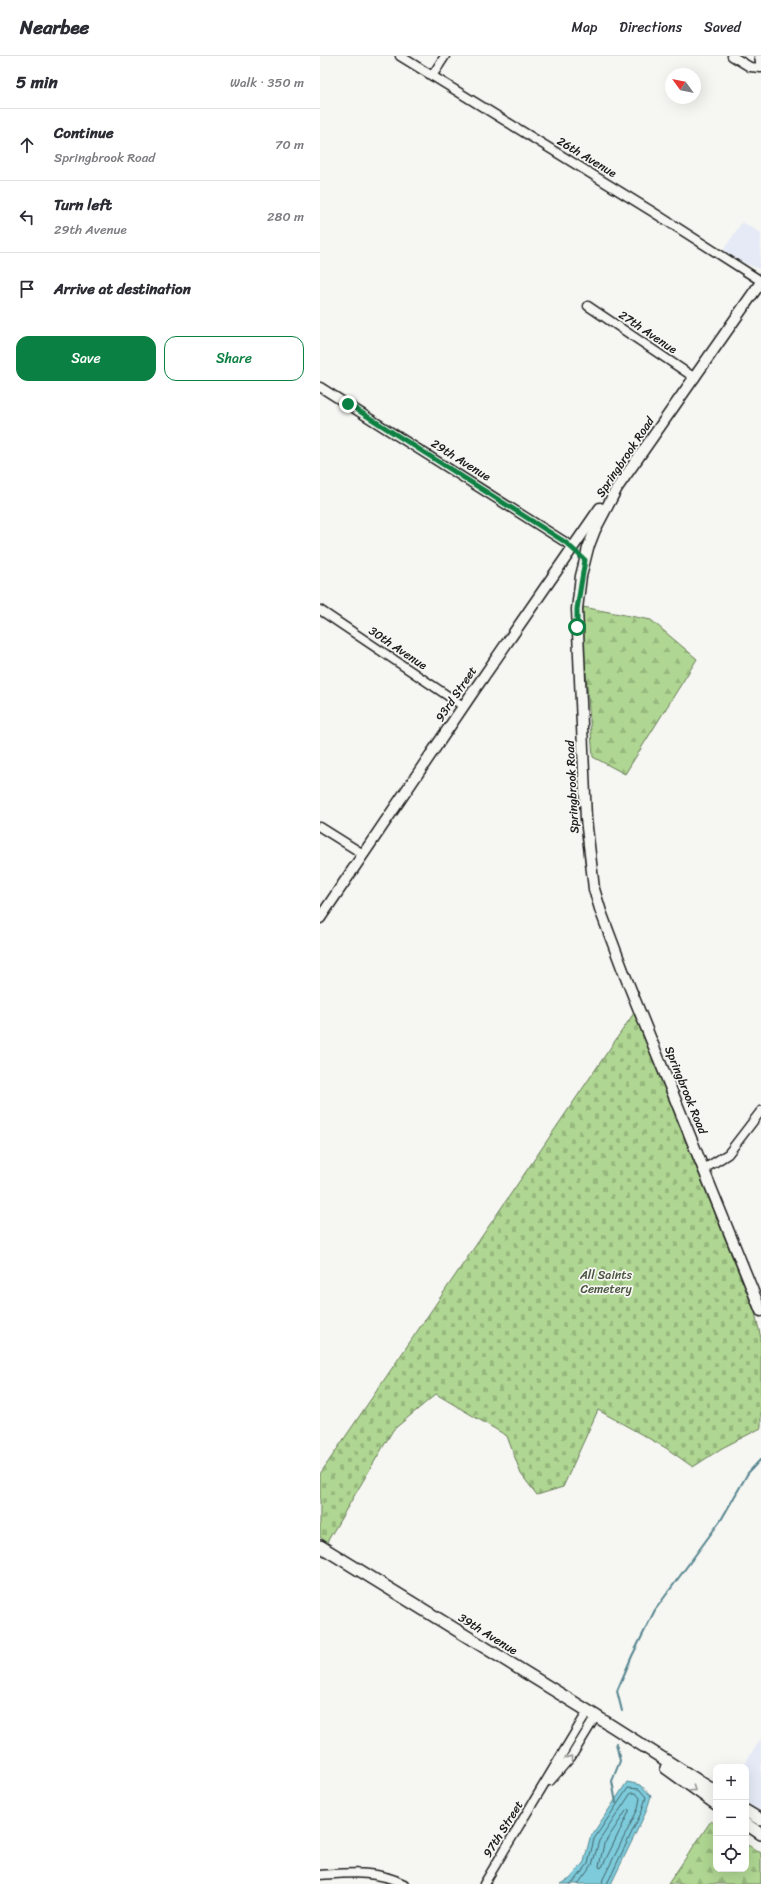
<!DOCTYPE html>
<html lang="en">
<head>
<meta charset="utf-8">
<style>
	body { margin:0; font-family:Sriracha,sans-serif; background:#f2f2f3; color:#2b2b33 }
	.controls { position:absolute; right:12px; bottom:12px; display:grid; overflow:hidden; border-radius:8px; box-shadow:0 4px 16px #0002 }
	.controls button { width:36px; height:36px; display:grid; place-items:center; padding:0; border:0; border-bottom:1px solid #e1e1e2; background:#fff; color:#2b2b33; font:20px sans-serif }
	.compass { position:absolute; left:345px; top:12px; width:36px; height:36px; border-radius:50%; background:#fff; box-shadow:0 4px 16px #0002; rotate:303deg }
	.stop { position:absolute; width:12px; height:12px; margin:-9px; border:3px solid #0b8043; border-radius:50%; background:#fff }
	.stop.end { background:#0b8043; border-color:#fff; box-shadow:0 1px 4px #0008 }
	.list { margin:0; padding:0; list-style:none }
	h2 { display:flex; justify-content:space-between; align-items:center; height:52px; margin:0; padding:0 16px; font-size:17px }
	h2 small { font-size:13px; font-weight:400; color:#7c7c81 }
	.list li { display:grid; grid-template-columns:26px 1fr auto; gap:12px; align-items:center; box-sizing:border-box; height:72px; padding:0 16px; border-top:1px solid #e1e1e2 }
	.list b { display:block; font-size:15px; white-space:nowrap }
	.list p { margin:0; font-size:13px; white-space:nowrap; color:#7c7c81 }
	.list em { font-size:13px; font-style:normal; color:#7c7c81 }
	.actions { display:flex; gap:8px; padding:12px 16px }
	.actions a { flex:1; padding:9px 0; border:1px solid #0b8043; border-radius:12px; text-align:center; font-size:14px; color:#0b8043 }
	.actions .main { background:#0b8043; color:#fff }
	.icon { flex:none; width:22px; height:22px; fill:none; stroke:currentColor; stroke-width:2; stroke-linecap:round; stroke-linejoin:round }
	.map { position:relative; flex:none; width:441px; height:1828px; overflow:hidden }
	header { display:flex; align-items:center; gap:24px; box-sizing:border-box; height:56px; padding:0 20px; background:#fff; border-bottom:1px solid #e1e1e2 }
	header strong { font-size:19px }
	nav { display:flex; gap:22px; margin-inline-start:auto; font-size:14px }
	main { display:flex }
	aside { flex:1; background:#fff }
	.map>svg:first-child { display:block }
	.built { fill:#e5eaf6 }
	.forest { fill:url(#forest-firs); stroke:#667957 }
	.cemetery { fill:url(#cemetery-stones); stroke:#667957 }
	.water { fill:#7dcbdb; stroke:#56858f }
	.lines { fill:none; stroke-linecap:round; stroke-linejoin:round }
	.shore { stroke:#436268; stroke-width:1 }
	.stream { stroke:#56858f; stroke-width:2 }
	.minor-casing { stroke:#1c1c1c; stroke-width:11 }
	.tertiary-casing { stroke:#1c1c1c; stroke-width:13 }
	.secondary-casing { stroke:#1c1c1c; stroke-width:14 }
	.minor { stroke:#f6f6f2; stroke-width:8 }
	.tertiary { stroke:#f6f6f2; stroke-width:10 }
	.secondary { stroke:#f6f6f2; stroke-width:11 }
	.oneway { stroke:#949492 }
	.route { stroke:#0b8043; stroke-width:5 }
	.labels { text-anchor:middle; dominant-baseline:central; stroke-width:3.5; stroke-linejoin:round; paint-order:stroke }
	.street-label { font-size:12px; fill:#1c1c1c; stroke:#f6f6f2 }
	.park-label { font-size:12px; fill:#48543f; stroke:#f6f6f2 }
</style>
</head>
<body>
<header>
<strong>Nearbee</strong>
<nav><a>Map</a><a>Directions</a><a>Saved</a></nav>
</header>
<main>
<aside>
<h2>5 min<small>Walk · 350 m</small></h2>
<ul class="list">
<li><svg class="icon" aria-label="ahead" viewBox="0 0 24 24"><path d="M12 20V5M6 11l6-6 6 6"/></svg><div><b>Continue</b><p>Springbrook Road</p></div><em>70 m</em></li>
<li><svg class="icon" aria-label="left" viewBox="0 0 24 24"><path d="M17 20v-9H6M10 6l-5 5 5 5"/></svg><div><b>Turn left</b><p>29th Avenue</p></div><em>280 m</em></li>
<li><svg class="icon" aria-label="arrive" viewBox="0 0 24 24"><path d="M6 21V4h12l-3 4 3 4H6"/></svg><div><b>Arrive at destination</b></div></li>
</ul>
<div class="actions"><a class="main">Save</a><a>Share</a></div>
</aside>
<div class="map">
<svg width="441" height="1828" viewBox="0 0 441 1828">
	<defs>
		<pattern id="forest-firs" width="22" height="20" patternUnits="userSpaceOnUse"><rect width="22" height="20" fill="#afd692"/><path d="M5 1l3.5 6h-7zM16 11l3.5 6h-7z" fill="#96b77d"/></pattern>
		<pattern id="cemetery-stones" width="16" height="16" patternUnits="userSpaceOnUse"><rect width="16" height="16" fill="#afd692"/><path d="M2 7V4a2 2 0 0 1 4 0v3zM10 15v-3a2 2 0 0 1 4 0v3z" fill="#96b77d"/></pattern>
	</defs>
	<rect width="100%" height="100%" fill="#f6f6f2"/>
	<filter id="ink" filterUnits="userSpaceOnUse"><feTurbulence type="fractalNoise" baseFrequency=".025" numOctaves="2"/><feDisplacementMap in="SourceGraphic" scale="8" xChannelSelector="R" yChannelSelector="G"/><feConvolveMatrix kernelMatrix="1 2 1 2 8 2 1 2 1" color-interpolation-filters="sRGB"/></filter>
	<g filter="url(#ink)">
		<g class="built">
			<path d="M422 166 441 177 440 213 424 207 403 195Z"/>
			<path d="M441 1683V1764L426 1755V1711H422Z"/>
		</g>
		<g class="forest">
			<path d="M263 551 331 564 377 603 305 718 273 701 262 569Z"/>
			<path d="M391 1765 396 1769V1813H426V1788L441 1797V1828H348Z"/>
		</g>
		<path class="cemetery" d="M314 957 435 1257 441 1282V1372L402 1392 373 1411 346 1392 278 1354 243 1431 217 1439 201 1418 187 1380 116 1338 73 1374 7 1486 0 1481V1418Z"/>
		<path class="water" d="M307 1726 321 1729 331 1740 326 1756 291 1828H240L250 1823 264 1806 270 1782Z"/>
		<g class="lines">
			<g class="shore">
				<path d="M309 1754V1756L282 1811 280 1812 279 1810 284 1788 306 1755Z"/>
				<path d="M250 1828 254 1826 268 1808 274 1783 308 1732 319 1733 326 1741 322 1755 287 1828"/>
				<path d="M258 1828 272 1809 279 1785 311 1737H316L320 1742 318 1753 283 1823 282 1828"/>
			</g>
			<g class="stream">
				<path d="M302 1655 297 1635 312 1600 335 1554 401 1464 428 1417 441 1403"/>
				<path d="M296 1747 292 1725 300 1705 296 1687"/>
			</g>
			<defs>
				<g id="minor">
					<path d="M80 0 333 156 441 225"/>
					<path d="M412 0 430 11 441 12"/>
					<path d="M112 20 125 0"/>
					<path d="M268 250 375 322"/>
					<path d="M0 331 245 486 252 492"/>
					<path d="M0 554 143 650"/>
					<path d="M0 771 43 798"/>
					<path d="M384 1113 408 1098 441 1055"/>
					<path d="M230 1725 251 1701 276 1660"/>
					<path d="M0 1819C30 1817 57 1814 84 1828"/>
					<path d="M164 1828 268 1655"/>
				</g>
				<g id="tertiary">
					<path d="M440 0 441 6"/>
					<path d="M441 226 297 432 275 474 268 492 261 520 257 553 266 763 274 833 281 856 304 917 441 1255"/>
					<path d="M0 862 153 636 280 452"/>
				</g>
				<g id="secondary">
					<path d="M0 1490 268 1655 396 1736"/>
					<path d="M346 1712 396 1748"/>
					<path d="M426 1755 441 1764"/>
					<path d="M426 1768 441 1778"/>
				</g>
			</defs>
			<use href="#minor" class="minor-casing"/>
			<use href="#tertiary" class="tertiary-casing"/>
			<use href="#secondary" class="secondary-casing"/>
			<use href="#minor" class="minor"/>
			<use href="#tertiary" class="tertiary"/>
			<use href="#secondary" class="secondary"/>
		</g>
		<defs><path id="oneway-chevron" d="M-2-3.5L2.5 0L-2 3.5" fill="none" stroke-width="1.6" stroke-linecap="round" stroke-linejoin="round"/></defs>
		<g class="oneway">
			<use href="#oneway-chevron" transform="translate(250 1702) rotate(-55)"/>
			<use href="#oneway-chevron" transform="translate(373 1733) rotate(34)"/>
		</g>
	</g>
	<g class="lines" filter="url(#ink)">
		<path class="route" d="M28 348 245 486 265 504 257 553V571"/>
	</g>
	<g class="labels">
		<g class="street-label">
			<text transform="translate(267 101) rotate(31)">26th Avenue</text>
			<text transform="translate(328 276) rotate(34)">27th Avenue</text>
			<text transform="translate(305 401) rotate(-56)">Springbrook Road</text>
			<text transform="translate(141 404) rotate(32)">29th Avenue</text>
			<text transform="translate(78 592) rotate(34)">30th Avenue</text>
			<text transform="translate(136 638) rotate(-56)">93rd Street</text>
			<text transform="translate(252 731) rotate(-93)">Springbrook Road</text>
			<text transform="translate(366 1034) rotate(68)">Springbrook Road</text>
			<text transform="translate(168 1578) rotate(32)">39th Avenue</text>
			<text transform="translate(183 1773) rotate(-58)">97th Street</text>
		</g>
		<g class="park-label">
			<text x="286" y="1219">All Saints<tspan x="286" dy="14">Cemetery</tspan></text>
		</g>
	</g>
</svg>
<div class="controls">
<button>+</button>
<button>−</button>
<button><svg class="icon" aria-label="locate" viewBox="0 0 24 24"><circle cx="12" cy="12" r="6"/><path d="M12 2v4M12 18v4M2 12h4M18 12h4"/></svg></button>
</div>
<svg class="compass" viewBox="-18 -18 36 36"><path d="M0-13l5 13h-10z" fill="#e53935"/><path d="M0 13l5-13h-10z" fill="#7c7c81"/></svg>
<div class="stop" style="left:257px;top:571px"></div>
<div class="stop end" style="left:28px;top:348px"></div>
</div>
</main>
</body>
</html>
